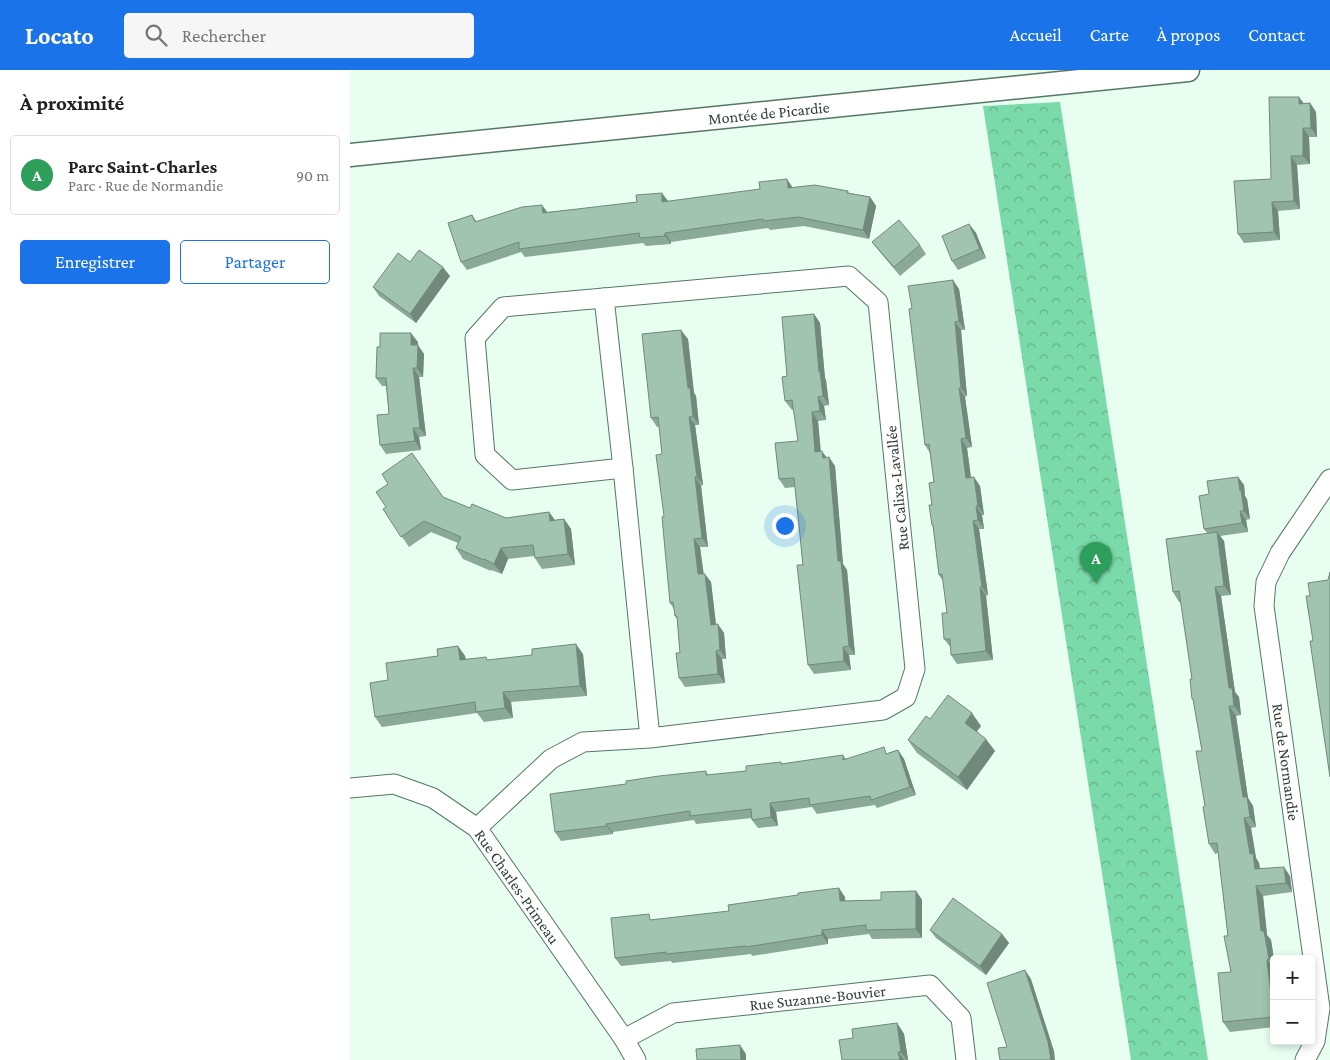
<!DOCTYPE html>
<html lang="fr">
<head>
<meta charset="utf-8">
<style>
	body { margin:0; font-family:"Crimson Pro",serif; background:#f6f6f6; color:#202124 }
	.controls { position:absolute; right:15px; bottom:15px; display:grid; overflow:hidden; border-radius:5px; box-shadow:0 2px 8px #0003 }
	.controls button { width:45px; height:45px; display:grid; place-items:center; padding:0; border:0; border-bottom:1px solid #e0e0e0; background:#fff; color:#202124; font:25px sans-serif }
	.you { position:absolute; left:434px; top:455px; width:18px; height:18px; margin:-12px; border:4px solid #fff; border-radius:50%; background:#1a73e8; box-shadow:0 0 0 8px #1a73e833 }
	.badge { display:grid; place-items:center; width:32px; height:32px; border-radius:50%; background:#1a73e8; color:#fff; font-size:16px; font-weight:700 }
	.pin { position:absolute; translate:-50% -41px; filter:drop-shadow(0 1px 2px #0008) }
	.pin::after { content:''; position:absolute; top:26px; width:18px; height:15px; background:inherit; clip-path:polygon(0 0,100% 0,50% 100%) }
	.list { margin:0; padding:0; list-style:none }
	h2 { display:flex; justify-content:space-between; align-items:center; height:65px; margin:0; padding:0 20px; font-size:21px }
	h2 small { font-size:16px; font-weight:400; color:#757577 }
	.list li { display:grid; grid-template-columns:32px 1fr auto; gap:15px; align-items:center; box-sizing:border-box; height:80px; margin:0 10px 10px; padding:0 10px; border:1px solid #e0e0e0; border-radius:5px }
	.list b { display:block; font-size:19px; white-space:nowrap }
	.list p { margin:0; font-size:16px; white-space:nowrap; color:#757577 }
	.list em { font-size:16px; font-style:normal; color:#757577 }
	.actions { display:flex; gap:10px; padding:15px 20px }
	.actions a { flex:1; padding:11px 0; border:1px solid #1a73e8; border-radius:5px; text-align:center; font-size:18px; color:#1a73e8 }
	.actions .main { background:#1a73e8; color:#fff }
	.icon { flex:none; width:28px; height:28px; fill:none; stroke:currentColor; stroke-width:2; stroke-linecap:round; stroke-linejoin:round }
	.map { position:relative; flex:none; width:980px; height:990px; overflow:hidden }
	header { display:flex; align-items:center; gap:30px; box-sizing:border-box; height:70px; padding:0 25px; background:#1a73e8; color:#fff }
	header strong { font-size:24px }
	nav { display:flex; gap:28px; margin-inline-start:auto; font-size:18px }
	.search { width:350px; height:45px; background:#f6f6f6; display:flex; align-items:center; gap:12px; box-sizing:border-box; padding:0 18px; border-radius:5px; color:#757577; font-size:19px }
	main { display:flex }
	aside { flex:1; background:#fff }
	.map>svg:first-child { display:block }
	.park { fill:url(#park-crowns) }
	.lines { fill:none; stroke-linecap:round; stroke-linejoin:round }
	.minor-casing { stroke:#557764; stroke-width:21 }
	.tertiary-casing { stroke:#557764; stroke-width:25 }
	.minor { stroke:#fff; stroke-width:19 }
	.tertiary { stroke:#fff; stroke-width:22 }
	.wall { fill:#8aa997 }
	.shaded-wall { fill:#70897b }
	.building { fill:#a0c4b0; stroke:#70897b }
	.labels { text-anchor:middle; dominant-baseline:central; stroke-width:5; stroke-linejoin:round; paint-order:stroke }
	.street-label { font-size:16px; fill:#303f37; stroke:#fff }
</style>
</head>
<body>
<header>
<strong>Locato</strong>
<div class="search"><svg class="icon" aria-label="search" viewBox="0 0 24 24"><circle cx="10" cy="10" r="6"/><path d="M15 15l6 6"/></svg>Rechercher</div>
<nav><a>Accueil</a><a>Carte</a><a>À propos</a><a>Contact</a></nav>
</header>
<main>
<aside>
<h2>À proximité<small></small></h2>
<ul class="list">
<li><span class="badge" style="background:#2e9e5b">A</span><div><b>Parc Saint-Charles</b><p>Parc · Rue de Normandie</p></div><em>90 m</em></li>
</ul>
<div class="actions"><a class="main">Enregistrer</a><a>Partager</a></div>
</aside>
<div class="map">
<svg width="980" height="990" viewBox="0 0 980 990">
	<defs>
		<pattern id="park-crowns" width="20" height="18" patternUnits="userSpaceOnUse" patternTransform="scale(1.25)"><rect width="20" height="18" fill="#7bdaaa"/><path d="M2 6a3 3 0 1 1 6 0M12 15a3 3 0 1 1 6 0" fill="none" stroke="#65b28b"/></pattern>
	</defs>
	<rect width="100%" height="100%" fill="#e7fef1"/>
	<path class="park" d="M710 32 858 990H781L633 36Z"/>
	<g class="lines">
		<defs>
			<g id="minor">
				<path d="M254 228 153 237 125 268 135 385 162 410 273 398"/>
				<path id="s1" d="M0 718 44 714 83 728 127 758 274 969 286 990"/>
				<path d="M127 758 201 689 233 672 300 668 533 640 556 627 565 599 528 232 499 206 254 228 273 398 300 668"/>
				<path id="s2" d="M274 969 323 943 580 915 611 948 616 990"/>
				<path d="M955 990 965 971 970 938 914 536 916 512 930 483 980 409"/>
			</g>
			<g id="tertiary">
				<path id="s3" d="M0 85 838 0"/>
			</g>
		</defs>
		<use href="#minor" class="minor-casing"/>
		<use href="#tertiary" class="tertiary-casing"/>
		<use href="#minor" class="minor"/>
		<use href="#tertiary" class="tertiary"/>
	</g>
	<g class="wall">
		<path d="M960 33 966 42 967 67H959L960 94 947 95 950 139 928 141 930 170 894 173 888 164 921 109 954 34Z"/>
		<path d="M443 118 498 121 499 123 520 127 526 136 519 169 454 156 420 160 418 158 321 172V174L296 176 293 173 175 187 171 182 117 200 111 192 122 145 127 152 197 142 318 131Z"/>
		<path d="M619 154 626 163 636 188 608 200 602 191Z"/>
		<path d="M522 172 570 175 576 184 550 206 529 181Z"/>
		<path d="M60 192 100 206 66 253 29 226 23 217Z"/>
		<path d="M609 219 615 260H611L617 326 615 327 622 377 617 378 621 407 630 416 634 445H632L634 459H629L638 525 636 526 643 590 607 594 601 585V578L594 569 597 543 593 511 589 505 583 457 582 455 584 412 580 383 575 375 562 238Z"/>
		<path d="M464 244 470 253 475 308 476 310 479 335 474 336 476 350 468 351 471 381 485 396 493 494 497 500 505 585H499L501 600 464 604 458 595 453 495 445 417 435 418 429 409 448 371 444 339 442 340 435 331 437 306Z"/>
		<path d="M338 269 344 323 346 326 349 355H345L353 415 351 416 358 477H350L353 504 361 512 366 554 374 563 376 589H372L375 613 335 617 329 608 330 583 327 549 325 546 324 539 320 533 314 446 312 384 309 357H307L301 348Z"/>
		<path d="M68 272 67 275 74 284 73 307H69L76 366 69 367 71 380 36 384 30 375 39 344 36 316H32L26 308 30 277Z"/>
		<path d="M888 407 894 415 895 426 897 429 900 449 896 450 898 462 870 466 874 471 881 525 871 526 885 622 889 627 891 645 886 646 898 728 903 736 906 757 901 758 906 788 909 793 910 798 940 806 942 822 913 826 917 865 921 870 924 889V957L880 962 873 952 881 902 878 866 868 783 865 784 859 774 855 736 852 681 844 631 842 629V609L831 532H829L823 522 857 463 854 459 859 424Z"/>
		<path d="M93 427 120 438 156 448 199 442 205 450 214 449 221 459 225 495 192 499 185 488 184 486 158 489 152 504 141 500V501L113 489 106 478 108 473 81 462 59 477 33 439Z"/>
		<path d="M108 576 115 586 116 589 138 590 233 584 237 626 161 632 163 648 134 652 127 643 32 657 25 647 88 586Z"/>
		<path d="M580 649 631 656 627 661 645 681 617 720 567 683 558 670Z"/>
		<path d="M548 680 554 689 566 725 527 738 525 735 467 744 462 737 426 742 428 756 408 758 402 750V748L346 754 344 750 263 762V764L211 771 205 762 276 714 356 701 358 705 396 701 432 694 493 685 496 689 538 683Z"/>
		<path d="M566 821 572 830V868L522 869 519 864 478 869V874L402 886 401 884 322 893 321 891 271 896 265 888 303 850 379 841 495 827V831L531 830Z"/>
		<path d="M580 860 652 864 659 873 636 905 586 868Z"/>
		<path d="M547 953 554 964 558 990H492L503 968Z"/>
	</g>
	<g class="shaded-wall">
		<path d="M949 27 955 35 949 34Z"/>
		<path d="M960 33 966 42 967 67 961 58Z"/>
		<path d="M953 58 959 67 960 94 953 86Z"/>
		<path d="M941 86 947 95 950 139 944 131Z"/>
		<path d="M437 109 443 118H438Z"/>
		<path d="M312 123 318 131 312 132Z"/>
		<path d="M520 127 526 136 519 169 513 160Z"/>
		<path d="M922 132 928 141 930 170 924 162Z"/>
		<path d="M192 135 198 143H193Z"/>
		<path d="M619 154 626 163 636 188 630 179Z"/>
		<path d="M315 163 321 172V174L315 166Z"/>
		<path d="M93 197 100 206 66 253 60 244Z"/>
		<path d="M603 210 609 219 615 260 609 251Z"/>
		<path d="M464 244 470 253 475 308 476 310 479 335 473 326 469 302Z"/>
		<path d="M605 252 611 260 617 326 611 318Z"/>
		<path d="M331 260 338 269 344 323 346 326 349 355 343 346 338 318Z"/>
		<path d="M61 263 68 272 67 284 61 275Z"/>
		<path d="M68 275 74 284 73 307 67 298Z"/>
		<path d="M63 298 69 307 76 366 70 358Z"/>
		<path d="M609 318 615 327 622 377 616 368Z"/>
		<path d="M468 327 474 336 476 350 470 341Z"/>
		<path d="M462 342 468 351 471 390 465 382Z"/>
		<path d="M339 347 345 355 353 415 347 407Z"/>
		<path d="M63 358 69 367 71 380 65 371Z"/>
		<path d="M611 369 617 378 622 417 616 408Z"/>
		<path d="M472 381 478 390 473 388Z"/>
		<path d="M479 387 485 396 493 494 497 500 505 585 499 576 488 491Z"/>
		<path d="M345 407 351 416 358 477 352 468Z"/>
		<path d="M624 407 630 416 634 445 628 436Z"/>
		<path d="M888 407 894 415 895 426 897 429 900 449 894 441 890 421Z"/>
		<path d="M626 436 632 445 634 459 628 450Z"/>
		<path d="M890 441 896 450 898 462 892 453Z"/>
		<path d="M199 442 206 452 200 451Z"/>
		<path d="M214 449 221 459 225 495 218 484Z"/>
		<path d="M623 451 629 459 638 525 632 517Z"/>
		<path d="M867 462 874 471 881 525 874 516Z"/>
		<path d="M344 469 350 477 355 513 348 504Z"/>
		<path d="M151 478 158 489 152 504 144 494Z"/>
		<path d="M355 504 361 512 367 564 361 555Z"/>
		<path d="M630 517 636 526 643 590 636 581Z"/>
		<path d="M865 517 871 526 885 622 889 627 891 645 884 636 879 618Z"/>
		<path d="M368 554 374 563 376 589 370 580Z"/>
		<path d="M226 574 233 584 237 626 230 616Z"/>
		<path d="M108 576 115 586 117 601 110 590Z"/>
		<path d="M493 577 499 585 501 600 494 591Z"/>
		<path d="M366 581 372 589 375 613 368 604Z"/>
		<path d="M153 622 161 632 163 648 155 638Z"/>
		<path d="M879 636 886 646 898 728 903 736 906 757 900 747 893 727Z"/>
		<path d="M622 643 631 656 624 665 615 653Z"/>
		<path d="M636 669 645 681 617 720 608 707Z"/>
		<path d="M548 680 554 689 566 725 560 717Z"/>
		<path d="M420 733 426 742 428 756 421 747Z"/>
		<path d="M894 748 901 758 906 788 909 793 911 808 905 799 900 784Z"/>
		<path d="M256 754 263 762V764L257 756Z"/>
		<path d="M934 797 940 806 942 822 936 813Z"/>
		<path d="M906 816 913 826 917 865 921 870 924 889V896L919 889 911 861Z"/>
		<path d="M489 818 495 827 496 840 490 831Z"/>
		<path d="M566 821 572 830V868L566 859Z"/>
		<path d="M472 860 478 869V874L472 865Z"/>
		<path d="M652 864 659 873 636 905 630 896Z"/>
		<path d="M917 890 924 899V947Z"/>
		<path d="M675 900 681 909 704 981 705 990H701Z"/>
		<path d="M547 953 554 964 558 990H557L551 982Z"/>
		<path d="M390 975 396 984V990H391Z"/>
		<path d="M548 982 554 990H550Z"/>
	</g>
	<g class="building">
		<path d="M919 27H949V34L960 33 961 58H953V86H941L944 131 922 132 924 162 888 164 884 111 921 109Z"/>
		<path d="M437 109 438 118 465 115 498 121 497 123 520 127 513 160 448 147 414 151 413 149 315 163V166L290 168 289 163 169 179V172L111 192 98 153 122 145 125 152 172 137 192 135 193 143 287 132 286 125 312 123V132L410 119 409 112Z"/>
		<path d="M549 150 570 175 544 197 522 172Z"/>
		<path d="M619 154 630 179 602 191 592 166Z"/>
		<path d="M69 180 93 197 60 244 23 217 48 183 60 192Z"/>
		<path d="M603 210 609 251 605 252 611 318H609L616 368 611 369 616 408 624 407 628 436H626L628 450 623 451 632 517H630L636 581 601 585 600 569H594L592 543H597L592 504 589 505 583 455H582L579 435H582L579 413 584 412 579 374 575 375 559 239 562 238 558 216Z"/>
		<path d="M464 244 469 302 470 301 473 326 468 327 470 341 462 342 465 382 472 381 473 388 479 387 488 491H491L499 576 493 577 494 591 458 595 447 495H453L444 408 429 409 425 373 448 371 442 330 435 331 432 307 437 306 432 247Z"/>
		<path d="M331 260 338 318H340L343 346 339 347 347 407H345L352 468 344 469 348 504H355L361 555 368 554 370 580 366 581 368 604 329 608 326 583H330L327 546H325L323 532 320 533 312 447 314 446 306 385 312 384 308 347 301 348 292 264Z"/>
		<path d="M30 263H61V275H68L67 298H63L70 358H63L65 371 30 375 27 345 39 344 36 308H26L27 277H30Z"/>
		<path d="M62 383 93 427 120 438 122 434 156 448 199 442 200 451 214 449 218 484 185 488 183 475 151 478 144 494 134 489V490L106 478 111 467 74 451 51 467 33 439 36 437 26 422 38 414 32 404Z"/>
		<path d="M888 407 890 421 891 420 894 441H890L892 453 854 459 849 426 859 424 857 411Z"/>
		<path d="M867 462 874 516 865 517 879 618H882L884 636H879L893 727H897L900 747 894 748 900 784 903 783 905 799 934 797 936 813 906 816 911 861H914L919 889 917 890 924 947 873 952 868 903 881 902 874 866H878L867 773 859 774 853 737 855 736 846 681H852L843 629H842L840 609H842L829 521 823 522 816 469Z"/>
		<path d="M980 502V707L960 571H963L956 526H960L958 513 978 510Z"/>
		<path d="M226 574 230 616 153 622 155 638 126 642 125 632 25 647 20 613 38 610 36 593 88 586 87 579 108 576 110 590 136 587 137 590 182 585V579Z"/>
		<path d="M598 625 622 643 615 653 636 669 608 707 558 670 576 646 580 649Z"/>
		<path d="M534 677 536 684 548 680 560 717 521 730 520 726 460 735 459 728 420 733 421 747 402 750 401 739 340 746V741L256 754 257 756 205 762 200 724 276 714V711L309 706 356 701V705L396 701V696L431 692V694L493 685V690Z"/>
		<path d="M489 818 490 831 531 830V822L566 821V859L516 860V855L472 860V865L396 877V876L316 884V882L265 888 261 848 299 844 300 850 379 841 378 835 448 825V823Z"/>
		<path d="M603 828 652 864 630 896 580 860Z"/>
		<path d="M675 900 698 972 701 990H650L648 978 657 977 637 913Z"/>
		<path d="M547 953 551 982H548L550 990H492L489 970 503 968 502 959Z"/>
		<path d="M390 975 391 990H347L346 979Z"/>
	</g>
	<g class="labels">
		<g class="street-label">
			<text stroke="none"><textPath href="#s3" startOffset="421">Montée de Picardie</textPath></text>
			<text transform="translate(547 418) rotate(-96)">Rue Calixa-Lavallée</text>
			<text transform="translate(936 692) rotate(82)">Rue de Normandie</text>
			<text stroke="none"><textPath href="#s1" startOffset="210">Rue Charles-Primeau</textPath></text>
			<text stroke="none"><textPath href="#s2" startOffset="201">Rue Suzanne-Bouvier</textPath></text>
		</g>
	</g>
</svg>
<div class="controls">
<button>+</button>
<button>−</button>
</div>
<div class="you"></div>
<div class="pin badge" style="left:746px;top:513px;background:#2e9e5b">A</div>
</div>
</main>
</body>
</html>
